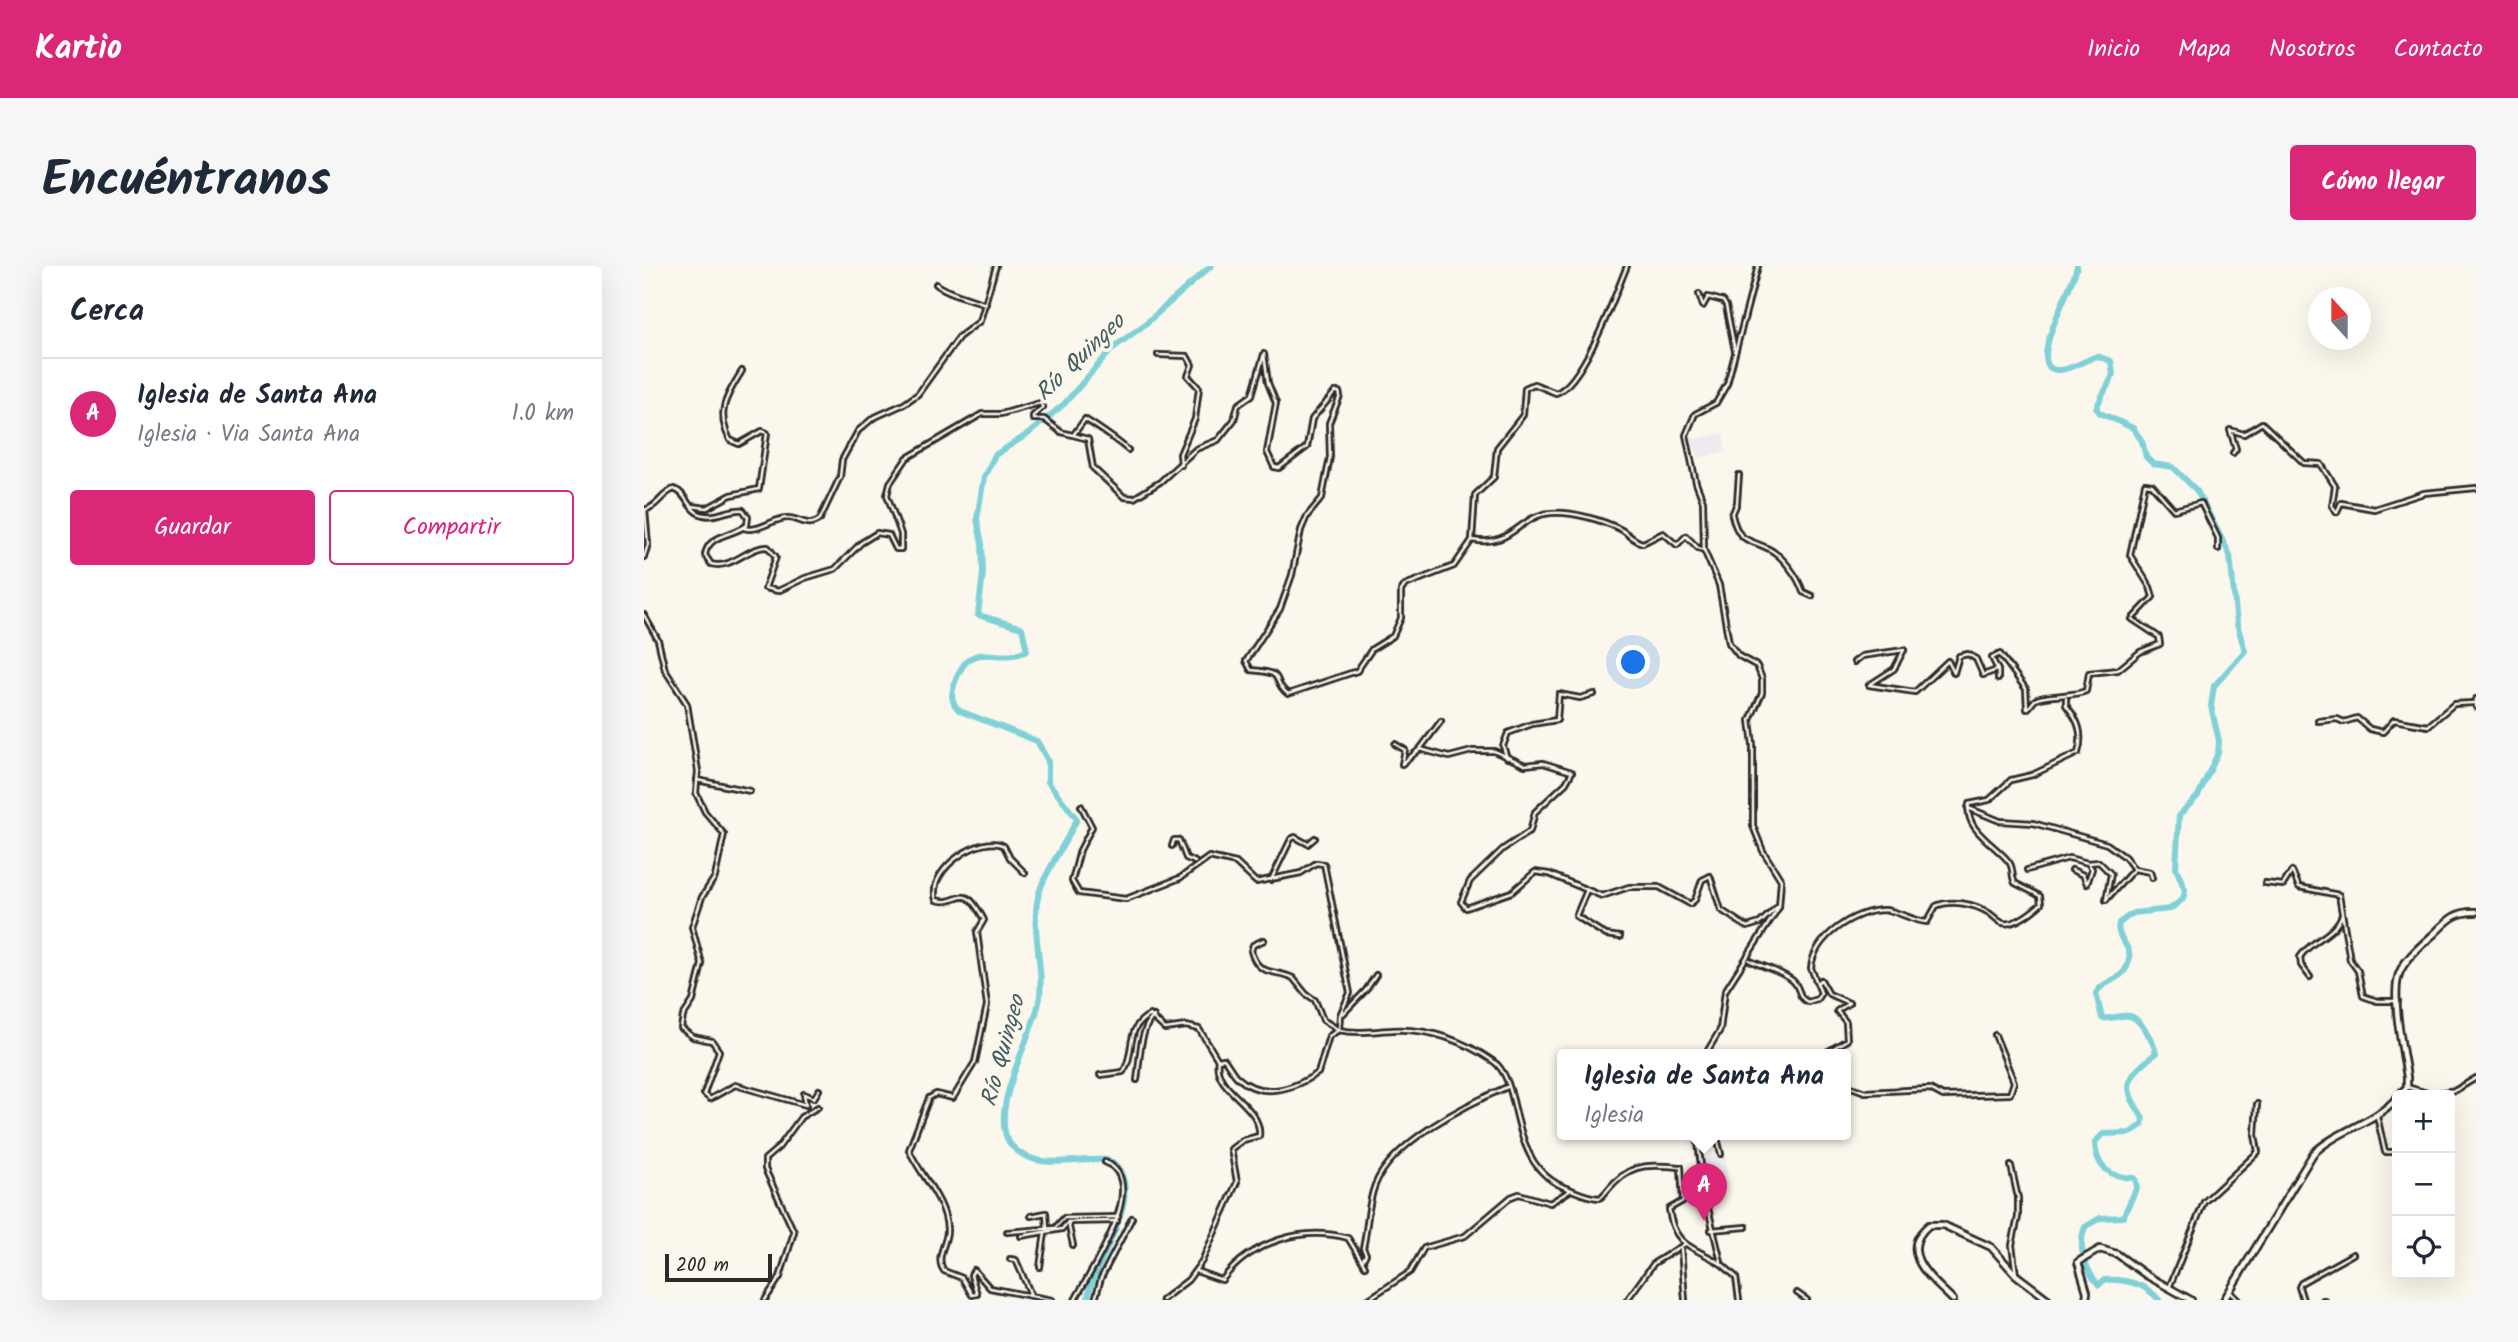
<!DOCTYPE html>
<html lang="es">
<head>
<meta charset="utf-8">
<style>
	body { margin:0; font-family:Kalam,sans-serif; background:#f6f6f7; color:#1f2937 }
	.controls { position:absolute; right:21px; bottom:21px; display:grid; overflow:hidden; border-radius:7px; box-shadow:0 7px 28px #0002 }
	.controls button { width:63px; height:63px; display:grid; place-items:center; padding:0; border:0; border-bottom:2px solid #e0e1e3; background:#fff; color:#1f2937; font:35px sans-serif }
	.compass { position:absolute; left:1664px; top:21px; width:63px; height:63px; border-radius:50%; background:#fff; box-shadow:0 7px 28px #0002; rotate:339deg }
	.scale { position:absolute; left:21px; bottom:18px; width:107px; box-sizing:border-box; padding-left:7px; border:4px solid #2b2b2b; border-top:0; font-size:19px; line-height:24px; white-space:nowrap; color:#2b2b2b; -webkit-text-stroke:5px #fbf7ec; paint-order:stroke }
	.you { position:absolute; left:990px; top:397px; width:24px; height:24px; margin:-18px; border:5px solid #fff; border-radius:50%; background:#1a73e8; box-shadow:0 0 0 10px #1a73e833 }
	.badge { display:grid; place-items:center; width:46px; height:46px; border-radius:50%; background:#db2777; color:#fff; font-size:23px; font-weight:700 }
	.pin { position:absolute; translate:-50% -58px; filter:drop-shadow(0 2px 4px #0008) }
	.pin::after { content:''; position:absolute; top:37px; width:24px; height:21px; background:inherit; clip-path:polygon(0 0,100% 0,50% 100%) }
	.popup { position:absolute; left:913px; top:783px; width:294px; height:91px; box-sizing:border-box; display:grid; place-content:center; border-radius:7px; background:#fff; filter:drop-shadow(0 2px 5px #0005); font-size:23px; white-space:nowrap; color:#747a83 }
	.popup b { font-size:26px; color:#1f2937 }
	.popup::after { content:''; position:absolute; left:50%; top:100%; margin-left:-14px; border:14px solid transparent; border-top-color:#fff }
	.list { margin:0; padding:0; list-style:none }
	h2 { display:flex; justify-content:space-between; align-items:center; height:91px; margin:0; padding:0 28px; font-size:30px }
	h2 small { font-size:23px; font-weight:400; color:#747a83 }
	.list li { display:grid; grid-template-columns:46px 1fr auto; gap:21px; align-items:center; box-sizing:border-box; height:112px; padding:0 28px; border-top:2px solid #e0e1e3 }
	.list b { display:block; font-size:26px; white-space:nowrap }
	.list p { margin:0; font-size:23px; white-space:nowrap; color:#747a83 }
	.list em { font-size:23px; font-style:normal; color:#747a83 }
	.actions { display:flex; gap:14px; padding:21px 28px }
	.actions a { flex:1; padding:16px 0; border:2px solid #db2777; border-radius:7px; text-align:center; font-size:24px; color:#db2777 }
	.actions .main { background:#db2777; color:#fff }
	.icon { flex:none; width:38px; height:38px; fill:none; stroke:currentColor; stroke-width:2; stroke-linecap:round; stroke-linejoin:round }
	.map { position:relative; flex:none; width:1832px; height:1034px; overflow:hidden; border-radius:7px }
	header { display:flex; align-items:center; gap:42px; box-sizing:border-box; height:98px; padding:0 35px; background:#db2777; color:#fff }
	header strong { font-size:33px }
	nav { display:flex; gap:38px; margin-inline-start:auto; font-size:24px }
	.intro { display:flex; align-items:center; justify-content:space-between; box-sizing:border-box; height:168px; padding:0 42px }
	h1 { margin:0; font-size:49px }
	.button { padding:18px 32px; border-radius:7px; background:#db2777; color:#fff; font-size:24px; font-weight:700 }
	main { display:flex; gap:42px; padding:0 42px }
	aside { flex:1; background:#fff; border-radius:7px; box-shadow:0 7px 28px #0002 }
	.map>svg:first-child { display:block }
	.built { fill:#eeeaf1 }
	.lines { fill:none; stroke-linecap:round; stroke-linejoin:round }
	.river { stroke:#80d1d7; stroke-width:6 }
	.street-casing { stroke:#2b2b2b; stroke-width:8 }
	.secondary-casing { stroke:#2b2b2b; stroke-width:10 }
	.street { stroke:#fbf7ec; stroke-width:2.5 }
	.secondary { stroke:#fbf7ec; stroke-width:4.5 }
	.labels { text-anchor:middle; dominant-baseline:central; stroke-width:7; stroke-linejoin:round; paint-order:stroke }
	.water-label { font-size:23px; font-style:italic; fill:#445d5f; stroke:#fbf7ec }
</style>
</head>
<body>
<header>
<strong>Kartio</strong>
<nav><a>Inicio</a><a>Mapa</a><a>Nosotros</a><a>Contacto</a></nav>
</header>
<div class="intro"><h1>Encuéntranos</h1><a class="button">Cómo llegar</a></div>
<main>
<aside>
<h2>Cerca<small></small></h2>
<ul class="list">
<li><span class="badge">A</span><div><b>Iglesia de Santa Ana</b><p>Iglesia · Via Santa Ana</p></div><em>1.0 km</em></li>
</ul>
<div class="actions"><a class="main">Guardar</a><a>Compartir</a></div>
</aside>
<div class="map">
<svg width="1832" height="1034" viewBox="0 0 1832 1034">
	<rect width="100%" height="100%" fill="#fbf7ec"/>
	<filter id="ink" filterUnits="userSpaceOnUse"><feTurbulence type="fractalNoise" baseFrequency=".0143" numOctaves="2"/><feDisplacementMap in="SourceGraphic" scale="14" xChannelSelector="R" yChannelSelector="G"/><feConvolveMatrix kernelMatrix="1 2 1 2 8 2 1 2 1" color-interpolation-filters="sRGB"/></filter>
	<g filter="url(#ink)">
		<g class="built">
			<path d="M1044 167 1051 173 1079 167 1082 185 1055 192Z"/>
			<path d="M1082 889 1083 922 1062 923 1057 893Z"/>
		</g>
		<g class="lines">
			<g class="river">
				<path d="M1433 0C1432 16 1376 108 1417 104 1429 102 1442 94 1453 90L1467 95 1469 109 1452 142 1456 147 1489 162 1498 175 1502 191 1509 198 1529 201 1553 225 1586 289 1593 358 1601 385 1570 420 1567 440 1575 475 1574 487 1554 530 1535 549 1532 602 1541 624 1539 633 1526 643 1489 647 1475 657C1471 673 1488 679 1485 693 1482 716 1460 712 1452 727L1458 752C1467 754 1477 748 1486 750 1497 753 1510 777 1512 787 1499 799 1477 811 1488 833 1491 840 1496 846 1499 853L1498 859 1486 867 1459 868 1451 876C1452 903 1466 911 1491 912L1493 921 1479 951 1456 952 1441 961C1433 981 1441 1004 1455 1019L1460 1014C1481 1013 1501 1017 1515 1034"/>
				<path d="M444 1034C445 1000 511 921 464 894 433 891 391 907 367 879 342 848 388 772 395 736 402 701 384 660 396 624 403 603 423 575 433 553L404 516V495L393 475 316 445C306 436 307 428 311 416 328 369 350 400 383 385L378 362 334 349 339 307 338 278 333 253 340 211 351 189 384 168 420 138 469 82 500 59 567 0"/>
			</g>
			<defs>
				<g id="street">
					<path d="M292 18C302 27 328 33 342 38"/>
					<path d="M1055 28 1059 40 1064 31 1079 35 1082 40 1091 85"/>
					<path d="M514 89 543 90 548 99 544 110 555 122 551 153 536 188 537 199"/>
					<path d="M430 168 441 153C456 163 469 171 484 184"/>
					<path d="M1589 187 1592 183 1586 164 1600 168 1618 157 1660 197 1677 198 1691 220 1688 240 1693 246"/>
					<path d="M1095 209 1093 237 1088 249C1095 278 1104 272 1125 283 1140 291 1154 311 1159 326L1168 330"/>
					<path d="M47 240 63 242 87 229 115 223 123 167 118 165 95 178 86 174C71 146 83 129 98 105"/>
					<path d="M0 244C14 241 17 228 30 223 42 227 43 241 54 247 68 255 85 242 99 244L104 251 103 259C89 270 64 268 61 289L67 298C88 304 104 280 124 281L132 291 121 322 134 325 161 312 191 303 217 277 233 267 245 269 252 283H257V268L243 229 246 217 263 192 338 148H357L396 137 399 141 389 150V153H400L417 166 444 173 449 202 480 231 490 232 516 216 552 183 574 174 590 154 594 139 608 129 620 88 624 117 632 137 623 186 630 201 635 202 663 181 668 153 691 126H695L696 130 685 157 686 191 678 232 663 250 657 264 648 309 636 343 602 395 607 404C645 407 625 413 644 428L713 405 728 383 749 370 757 352V325L761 319 810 300 828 274C869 282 875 249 907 247 927 245 958 254 976 263 984 267 989 275 999 277L1019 267 1033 279 1042 270 1054 282 1060 284"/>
					<path d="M1693 246 1697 237 1730 243 1780 227 1832 222"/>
					<path d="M100 262C114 267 129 252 144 252 156 252 164 263 176 253L196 211 198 194 214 165 229 152 260 138 274 128 315 71 336 55 352 0"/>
					<path d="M828 274 831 229 850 211 853 182 879 149 881 122 890 118 912 127C940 117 971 29 983 0"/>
					<path d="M0 291 4 278 1 244"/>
					<path d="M0 349 14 374 21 404 43 438 54 505 52 527 61 546 80 568 71 611 58 631 48 661 58 698 49 735 39 750 37 762 49 771 68 775 75 785 60 828 66 833 91 819 162 839 160 828 170 832 175 824"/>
					<path d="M1260 384 1250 403 1225 419 1271 426 1304 395 1310 407 1315 390 1324 388 1332 393 1339 409 1353 404"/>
					<path d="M1210 396 1218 390 1260 384"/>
					<path d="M1354 413V404L1348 392 1356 388 1382 423 1383 443C1386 441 1388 437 1391 434 1400 428 1428 431 1442 425L1445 407 1474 404 1496 386 1516 378 1515 371 1488 353 1509 331 1506 321 1486 289 1501 218 1508 219 1530 244 1557 237 1574 272V283"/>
					<path d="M1832 433V441"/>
					<path d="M797 455 776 483 805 491 828 485H850L881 499 899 497 928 506 922 517 891 546 886 565 859 583 826 615 817 636 822 642 868 626 891 606 905 608 958 630 985 621H1015L1046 638 1051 634 1058 614 1066 610 1077 644 1103 661 1116 657 1134 640"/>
					<path d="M1674 455 1693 453 1700 456 1713 452 1726 463 1739 466 1750 454 1784 460 1810 438 1830 437"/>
					<path d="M751 478 761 484 758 498 776 483"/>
					<path d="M863 492 859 480 864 467 888 458 913 454 915 428 936 432 950 428"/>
					<path d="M53 514 106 525"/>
					<path d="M437 540 448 561 436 584 428 615 435 627 482 633 536 612 565 591 592 597 612 616 657 607 672 597 680 598 706 727 696 749 695 764"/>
					<path d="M1324 542 1356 555 1389 557 1463 578 1481 591 1490 603"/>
					<path d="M528 580 530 574H535L542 592 551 596"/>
					<path d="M1383 604 1425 592 1444 597 1455 596 1467 608 1462 634 1490 603 1506 606 1508 612"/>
					<path d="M1428 604 1439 609 1443 618 1448 603 1444 597"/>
					<path d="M381 607 366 592 360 580C340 567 282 602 292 634 317 641 318 612 340 654L333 666 343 739 331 796 309 832 292 828 285 832 265 884C276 909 302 934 303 963 304 977 290 991 300 1005L318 1012 328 1029 333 1028 327 1009 330 1004 346 1022 408 1034"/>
					<path d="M627 614 647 573 651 571 664 578 671 572"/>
					<path d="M1621 617 1639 619 1648 605 1655 621 1695 629 1706 694 1714 705 1719 730 1733 735H1754"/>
					<path d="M943 624 932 650 962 669 976 671"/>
					<path d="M620 674 609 679 607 685C614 711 631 703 649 712L662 728 671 734 679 754 695 764"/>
					<path d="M1105 694C1119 701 1136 705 1148 714 1157 721 1153 732 1164 736L1173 733 1177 727 1167 702C1170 671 1210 644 1241 644 1255 645 1268 655 1283 656L1292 640C1307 633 1331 638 1345 647 1350 650 1353 655 1359 657 1371 660 1389 645 1397 638L1396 630 1371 617C1367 610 1370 602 1365 596 1351 578 1320 564 1325 538L1345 534 1367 514 1388 509 1434 487C1440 467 1434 454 1422 439V432"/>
					<path d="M1666 711 1657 699 1656 691C1668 673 1690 670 1698 649"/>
					<path d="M1173 717 1177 714 1185 728 1205 737 1193 745 1202 756 1203 774 1178 789"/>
					<path d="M699 748 722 724 732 709"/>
					<path d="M1061 789 1076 764 1081 725 1135 641 1137 614 1119 585 1109 560V479L1106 454 1118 427V413L1113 400 1095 390 1085 377 1075 319 1060 284 1059 235 1052 217 1042 169 1051 148 1072 137 1083 118 1114 0"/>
					<path d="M456 809 479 806C492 788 480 761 506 749L521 763 542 760 555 763 574 794"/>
					<path d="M493 814C496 795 495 763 510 750"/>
					<path d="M1202 819 1221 826 1286 823 1299 830 1366 828 1370 816 1351 769"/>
					<path d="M1763 821 1787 828 1812 824 1832 812"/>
					<path d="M1733 850 1741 886H1753"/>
					<path d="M1053 869 1061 930 1077 996"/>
					<path d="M1073 872 1077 888"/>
					<path d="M1367 900 1374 932V951L1368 979 1372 1009"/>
					<path d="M1039 935 1059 931"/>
					<path d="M387 950 402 947 403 963"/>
					<path d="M424 956 429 979"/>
					<path d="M1067 964 1102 961"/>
					<path d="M363 966 411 962 420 952 474 951"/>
					<path d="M377 970 418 963 424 956 473 955"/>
					<path d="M1037 983 1041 1034"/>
					<path d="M366 993 372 994 387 1029"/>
					<path d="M719 994 722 988 719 982C724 961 723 939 731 919 748 876 823 838 863 821"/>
					<path d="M396 1001 401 967"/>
					<path d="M1081 1001 1092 1011 1095 1034"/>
					<path d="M552 1005 578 1014C608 975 658 960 704 972L721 1000"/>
					<path d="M1525 1022 1560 936 1614 886 1611 869 1613 838"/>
					<path d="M1586 1026 1594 1034"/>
					<path d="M1153 1027 1163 1034"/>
					<path d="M121 1034 136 1011 150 966 121 903V893L135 881 157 851 174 841"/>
					<path d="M431 1034C445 1007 508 916 461 896"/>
					<path d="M451 1034 457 1012 488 952"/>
					<path d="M518 1034 544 1014 558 995 593 916 587 883 599 874 615 870C619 839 568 825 574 794L580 793C585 799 588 806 593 811 618 834 649 823 674 807L685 770 695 764C713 768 729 765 748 764 785 762 818 774 849 795 881 817 861 901 925 923 935 927 945 932 956 932 962 927 966 920 972 915 991 896 1012 899 1037 901L1039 935 1025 943C1030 985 1055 981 1080 1000"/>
					<path d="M723 1034 766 1006 780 982 821 970 867 931 875 928 906 937 927 924"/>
					<path d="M983 1034 1010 997 1041 978"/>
					<path d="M1659 1034 1655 1021 1657 1017 1709 988"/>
					<path d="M1679 1034H1680"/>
				</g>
				<g id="secondary">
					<path d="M1755 829 1763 821V811C1759 785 1747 731 1755 708 1761 692 1779 678 1791 667 1804 654 1812 645 1832 646"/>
					<path d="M1309 1034C1288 1013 1252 986 1285 959H1299L1347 981 1372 1009 1405 1034"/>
					<path d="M1442 1034 1443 1026 1434 996 1456 983 1473 988 1502 1009 1547 1034"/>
					<path d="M1580 1034 1669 888C1693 864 1729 858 1753 832"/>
				</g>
			</defs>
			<use href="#street" class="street-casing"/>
			<use href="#secondary" class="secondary-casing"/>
			<use href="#street" class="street"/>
			<use href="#secondary" class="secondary"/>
		</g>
	</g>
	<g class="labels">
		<g class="water-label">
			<text transform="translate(437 92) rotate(-44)">Río Quingeo</text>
			<text transform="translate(360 785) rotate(-75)">Río Quingeo</text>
		</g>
	</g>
</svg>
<div class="controls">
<button>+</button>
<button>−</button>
<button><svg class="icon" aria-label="locate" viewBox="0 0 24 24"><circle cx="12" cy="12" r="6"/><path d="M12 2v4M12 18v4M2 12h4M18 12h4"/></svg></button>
</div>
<svg class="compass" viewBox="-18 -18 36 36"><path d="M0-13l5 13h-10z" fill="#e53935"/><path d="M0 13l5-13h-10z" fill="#747a83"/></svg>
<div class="scale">200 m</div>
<div class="you"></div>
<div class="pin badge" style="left:1060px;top:955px">A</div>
<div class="popup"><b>Iglesia de Santa Ana</b>Iglesia</div>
</div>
</main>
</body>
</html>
